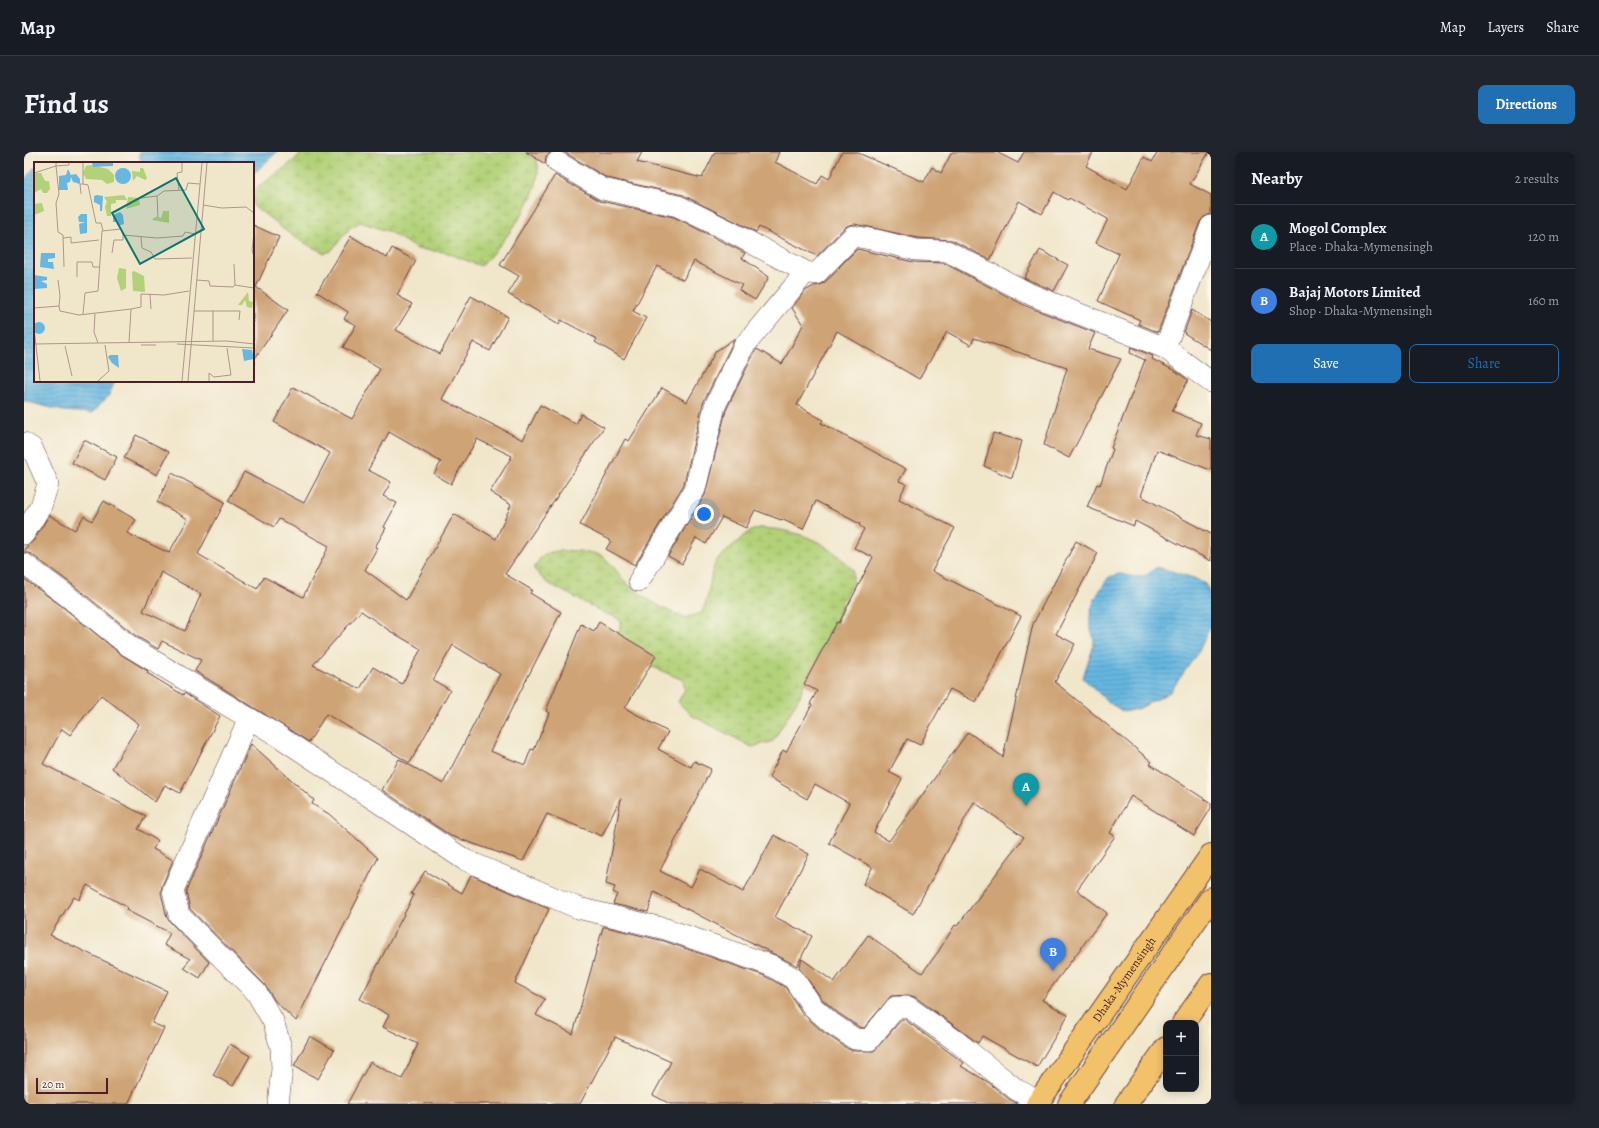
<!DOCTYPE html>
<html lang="en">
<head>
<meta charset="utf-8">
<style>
	body { margin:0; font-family:Alegreya,serif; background:#20242c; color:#f1f3f6 }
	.controls { position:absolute; right:12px; bottom:12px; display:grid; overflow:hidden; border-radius:8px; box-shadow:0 2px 10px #0003 }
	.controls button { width:36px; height:36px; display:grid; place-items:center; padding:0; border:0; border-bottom:1px solid #363941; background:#171b24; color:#f1f3f6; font:20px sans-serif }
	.scale { position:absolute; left:12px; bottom:10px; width:72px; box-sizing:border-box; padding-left:4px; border:2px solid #4a1f2b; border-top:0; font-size:11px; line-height:14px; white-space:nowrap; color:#4a1f2b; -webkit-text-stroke:3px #fbf7ec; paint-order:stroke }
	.you { position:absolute; left:680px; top:362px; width:14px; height:14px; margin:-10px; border:3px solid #fff; border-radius:50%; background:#1a73e8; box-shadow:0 0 0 6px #1a73e833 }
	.badge { display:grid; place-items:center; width:26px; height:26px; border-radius:50%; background:#1f6fb2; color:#fff; font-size:13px; font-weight:700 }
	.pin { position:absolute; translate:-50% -33px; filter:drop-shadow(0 1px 2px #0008) }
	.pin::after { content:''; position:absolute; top:21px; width:14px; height:12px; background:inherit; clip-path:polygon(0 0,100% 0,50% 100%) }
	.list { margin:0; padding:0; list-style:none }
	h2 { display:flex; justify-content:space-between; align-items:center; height:52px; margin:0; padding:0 16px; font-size:17px }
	h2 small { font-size:13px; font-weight:400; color:#9ea1a6 }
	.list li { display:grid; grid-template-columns:26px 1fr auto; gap:12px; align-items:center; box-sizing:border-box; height:64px; padding:0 16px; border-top:1px solid #363941 }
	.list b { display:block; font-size:15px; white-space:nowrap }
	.list p { margin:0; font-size:13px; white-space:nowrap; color:#9ea1a6 }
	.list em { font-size:13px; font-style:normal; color:#9ea1a6 }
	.actions { display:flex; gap:8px; padding:12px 16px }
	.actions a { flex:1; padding:9px 0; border:1px solid #1f6fb2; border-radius:8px; text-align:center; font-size:14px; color:#1f6fb2 }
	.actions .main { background:#1f6fb2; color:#fff }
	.map { position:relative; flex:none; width:1187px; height:952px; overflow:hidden; border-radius:8px }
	header { display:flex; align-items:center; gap:24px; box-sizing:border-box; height:56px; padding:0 20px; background:#171b24; border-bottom:1px solid #363941 }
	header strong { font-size:19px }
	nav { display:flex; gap:22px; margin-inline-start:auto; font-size:14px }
	.intro { display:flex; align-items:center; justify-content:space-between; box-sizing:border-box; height:96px; padding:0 24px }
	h1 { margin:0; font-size:28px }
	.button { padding:10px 18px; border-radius:8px; background:#1f6fb2; color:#fff; font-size:14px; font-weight:700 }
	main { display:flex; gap:24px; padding:0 24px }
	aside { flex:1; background:#171b24; border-radius:8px; box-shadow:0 2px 10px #0003 }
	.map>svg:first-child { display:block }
	.wetland { fill:url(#wetland-marsh); stroke:#7e7852 }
	.water { fill:url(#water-rules); stroke:#586b86 }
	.building { fill:#cea375; fill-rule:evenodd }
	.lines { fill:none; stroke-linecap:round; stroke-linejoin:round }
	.minor-casing { stroke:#633d43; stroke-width:22 }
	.trunk-casing { stroke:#633d43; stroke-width:24 }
	.motorway-casing { stroke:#633d43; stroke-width:24 }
	.minor { stroke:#fff; stroke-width:21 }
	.trunk { stroke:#f2c26a; stroke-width:22 }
	.motorway { stroke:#f2c26a; stroke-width:22 }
	.labels { text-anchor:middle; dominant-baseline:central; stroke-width:3.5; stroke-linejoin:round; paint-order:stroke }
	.street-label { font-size:12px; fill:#4a1f2b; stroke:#fbf7ec }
	.inset-road { fill:none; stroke:#ae968a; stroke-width:1 }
	.view { fill:#0f766e; fill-opacity:0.15; stroke:#0f766e; stroke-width:2 }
	.inset-edge { fill:none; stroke:#4a1f2b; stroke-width:2 }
</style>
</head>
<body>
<header>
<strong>Map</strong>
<nav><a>Map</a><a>Layers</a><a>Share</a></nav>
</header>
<div class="intro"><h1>Find us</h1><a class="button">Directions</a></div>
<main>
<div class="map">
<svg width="1187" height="952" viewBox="0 0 1187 952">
	<defs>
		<pattern id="wetland-marsh" width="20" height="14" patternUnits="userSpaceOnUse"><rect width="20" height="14" fill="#b2d178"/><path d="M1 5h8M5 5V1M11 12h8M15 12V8" fill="none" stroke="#9bb368"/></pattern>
		<pattern id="water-rules" width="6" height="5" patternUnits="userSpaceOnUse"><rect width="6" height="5" fill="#66b7e1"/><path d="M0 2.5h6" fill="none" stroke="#5694b7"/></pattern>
	</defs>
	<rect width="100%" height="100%" fill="#fbf7ec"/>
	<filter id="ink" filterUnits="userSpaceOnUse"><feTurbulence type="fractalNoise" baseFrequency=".025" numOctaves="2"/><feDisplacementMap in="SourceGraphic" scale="8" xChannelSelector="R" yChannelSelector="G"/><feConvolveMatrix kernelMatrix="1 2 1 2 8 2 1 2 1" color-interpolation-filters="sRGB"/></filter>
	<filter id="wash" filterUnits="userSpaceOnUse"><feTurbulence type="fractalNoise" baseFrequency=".012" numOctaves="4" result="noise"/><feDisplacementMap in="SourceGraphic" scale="16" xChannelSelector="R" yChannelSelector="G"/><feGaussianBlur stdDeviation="0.9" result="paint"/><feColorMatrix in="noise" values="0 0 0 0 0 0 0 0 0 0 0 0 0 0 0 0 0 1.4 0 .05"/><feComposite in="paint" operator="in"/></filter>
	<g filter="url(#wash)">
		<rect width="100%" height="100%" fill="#f0e6ca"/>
		<g class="wetland">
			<path d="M279 0H509C511 4 515 12 514 17 514 49 478 92 457 114L421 100 393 97 364 79 336 70 326 76 307 99 301 101C287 95 274 88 262 79 251 71 241 61 229 54V39C246 26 264 15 279 0Z"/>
			<path d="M734 376C773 377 803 389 829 418V430L819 448 813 470 811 471 786 523 780 532 776 544 749 589 728 595 667 563 654 550 661 537 659 528 627 514 615 517 594 486 597 469 590 464 582 462 522 430 510 417C512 413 515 407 518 404 527 396 567 398 578 404 590 412 596 427 607 435 623 448 641 458 660 466L678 461 684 443 688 420 692 409 723 381Z"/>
		</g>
		<g class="water">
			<path d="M116 0H253L229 22V11H119L115 4Z"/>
			<path d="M11 15V229H91L84 245 68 261 40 259 0 249V28Z"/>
			<path d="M1133 415 1170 426 1181 432 1184 437 1187 458V473L1175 499 1146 540 1116 556 1100 560 1084 550 1059 526C1062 513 1069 501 1070 488 1070 483 1066 478 1066 473 1064 455 1075 439 1085 425L1096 422 1112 425 1123 423Z"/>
		</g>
		<g id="blocks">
			<g class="building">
				<path d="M502 0H527L522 4 521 12Z"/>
				<path d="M540 0H618L613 10 678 26 691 0H755L751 10 793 32 798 23 805 27 818 0H832L900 30 908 15 917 21 928 0H972L994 11 1000 0H1069L1062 14 1103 37 1120 5 1128 10 1134 0H1185L1166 32 1187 43V62L1180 65 1176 70 1134 180 1114 172 1116 168 1074 149 1095 102 1072 91 1084 67 1045 46 1044 48 1030 40 1018 62 995 49 966 108 928 88 894 86 831 72 825 73 820 76 793 104 735 75 732 80 659 43 583 26Z"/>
				<path d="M531 23 576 49 650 65 721 101 718 106 745 125 731 148 715 138 718 133 670 109 659 128 633 114 609 159 622 166 600 207 571 190 573 187 537 168 535 172 484 142 495 124 476 113Z"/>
				<path d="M229 73 255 85 232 135 264 158 229 209Z"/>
				<path d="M327 84 363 106 368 96 392 109 373 143 388 152 372 178 416 202 447 144 484 165 466 199 449 190 418 247 499 288 516 253 552 272 557 262 580 275 481 422 508 438 506 441 537 460 466 599 501 613 507 597 510 598 518 579 525 561 522 559 557 472 570 479 575 470 632 504 601 556 644 580 634 597 667 615 670 609 687 617 636 719 667 735 676 717 719 740 750 683 785 702 751 765 788 784 773 814 630 740 624 760 589 752 593 742 589 740 591 735 582 732 597 647H596L578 684 523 662 499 709 427 684 358 638 375 607 419 632 476 522 429 493 409 528 426 538 386 611 302 562 285 590 171 519 177 508 138 489 134 497 112 484 49 433 7 402 0 400 4 393 10 388 25 363 51 378 60 364 68 369 80 349 112 368 103 381 145 401 164 367 133 350 148 321 201 350 174 402 233 437 240 425 279 445 305 394 255 367 250 375 204 349 220 320 280 351 306 301 250 270 269 235 328 267 356 217 319 195 332 173 320 167 324 160 293 140ZM365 280 417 310 410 322 427 332 453 287 488 304 466 340 487 353 472 387 430 362 382 448 341 418 353 396 351 395 362 376 360 375 373 351 359 344 367 330 344 318ZM137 420 177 442 161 479 119 459ZM337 459 366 479 397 497 378 532 349 515 336 537 289 513Z"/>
				<path d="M833 97 889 110 920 111 1002 154 1071 181 1064 197 1097 207 1045 306 1020 293 1043 216 950 186 947 193 923 180 895 227 813 179 773 253 799 268 797 271 882 317 875 329 882 332 875 347 931 376 908 419 997 464 952 550 926 537 896 593 883 587 865 620 878 627 850 680 865 689 944 580 979 605 1009 472 1052 389 1074 401 1032 482 1051 492 1031 530 1128 610 1126 612 1187 651V656L1170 684 1107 644 1086 681 1091 684 1053 738 1083 761 1018 848 1044 863 1013 915 958 884 954 891 891 845 884 843 867 844 840 876 835 875 814 861 798 847 775 816 778 807 810 830 844 783 898 821 914 800 931 773 933 774 1000 685 950 650 889 762 839 732 848 716V715L805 691 825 651 791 632 783 647 745 625 759 598 762 600 788 553 786 552 793 539 780 532 813 470 815 471 849 405 830 396 840 377 835 373 836 372 792 349 779 377 757 367V368L731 358 722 376 698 365 682 392 672 386 658 412 644 404 681 343 702 258 730 201 733 197 758 212 779 173 768 156 781 139 790 134 796 133 801 130 816 116 815 115Z"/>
				<path d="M1016 98 1044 113 1030 139 1000 126Z"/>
				<path d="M1168 158 1187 170V198L1160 181Z"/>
				<path d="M711 186 679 251 660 332 611 413 582 397 587 389 556 373 601 287 605 289 638 236 663 250 692 199Z"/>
				<path d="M1107 195 1129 204 1128 207 1153 220 1164 228 1148 259 1177 271 1172 283 1187 287V318L1133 298 1117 344 1187 382V409L1111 369 1110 374 1063 355 1073 332 1076 333 1089 297 1087 296 1121 208 1106 201Z"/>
				<path d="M969 281 998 289 988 326 960 314Z"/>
				<path d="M112 283 145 300 133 323 100 306Z"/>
				<path d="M60 288 93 305 81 328 48 311Z"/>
				<path d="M0 427 35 452 98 503 124 519 123 521 159 543 160 541 196 564 156 641 141 633 131 650 88 616 115 572 77 543 46 583 38 577 19 612 122 664 114 677 134 689 129 697 149 708 138 734 137 741 143 766 147 771 185 810 176 826 160 816 166 807 140 793 146 781 102 758 103 755 63 733 55 748 50 745 26 783 143 839 128 871 140 876 104 952H0Z"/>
				<path d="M227 592 290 648 288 652 305 662 354 706 272 869 251 849 240 832 166 757 162 739Z"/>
				<path d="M401 719 438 741 447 723 525 757 491 831 521 847 512 863 549 882 579 775H582L640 789 741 824 761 835 779 862 799 880 824 897 830 899H850L878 867H880L940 911 937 914 964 930 985 947 994 952H646L629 943 647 910 591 885 556 952H323L346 910 378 927 394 892 359 875 365 863 336 847 390 743 387 742Z"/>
				<path d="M286 884 310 898 294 927 270 914Z"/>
				<path d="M206 892 226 904 209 934 189 923Z"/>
			</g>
		</g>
	</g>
	<g filter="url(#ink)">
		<use href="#blocks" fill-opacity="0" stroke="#633d43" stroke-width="1"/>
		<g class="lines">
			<defs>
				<g id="minor">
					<path d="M533 10 579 37 654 54 705 79 782 120 792 122 829 84 852 88 892 98 923 99 1008 143 1141 196 1187 230"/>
					<path d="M1141 196 1187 74"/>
					<path d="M0 291 8 296 24 332 17 354 0 382"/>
					<path d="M0 412 42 443 105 494 253 583 441 708 554 756 642 777 746 813 769 826 789 855 807 871 831 887 845 888 872 855H884L932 889 993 938 1015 949"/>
					<path d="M615 429 671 337 691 254 720 194 782 120"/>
					<path d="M225 566 149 738 155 763 232 840 249 869 257 895 258 917 254 952"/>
				</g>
				<g id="trunk">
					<path d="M1159 871 1187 832"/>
					<path id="s1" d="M1013 952 1187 703"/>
					<path d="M1102 952 1142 896"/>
				</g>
				<path id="motorway" d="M1045 952 1187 746"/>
			</defs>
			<use href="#minor" class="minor-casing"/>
			<use href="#trunk" class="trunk-casing"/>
			<use href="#motorway" class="motorway-casing"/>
			<use href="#minor" class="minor"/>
			<use href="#trunk" class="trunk"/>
			<use href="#motorway" class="motorway"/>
		</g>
	</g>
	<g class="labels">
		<g class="street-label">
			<text stroke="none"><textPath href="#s1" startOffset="152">Dhaka-Mymensingh</textPath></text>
		</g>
	</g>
	<g transform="translate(10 10)">
		<rect width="220" height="220" fill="#f0e6ca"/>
		<path d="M57 3 74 7 80 13V20L73 22 68 18 52 17 49 11 52 4ZM106 6H109L113 16 111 18 103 14 99 19 98 9 106 10ZM3 11H7L11 19H15L16 27 13 31H9L7 27 0 31V12ZM90 33 93 38H82V41L77 42V54H73L71 45 73 40 70 35ZM94 35 105 36 106 43 92 47ZM8 41 10 49 0 53V42ZM129 49H135V61L118 58 121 55 127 56ZM85 106 92 107V126L87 129 83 116ZM100 109 110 114 111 130 99 129 98 110ZM214 130 215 139 219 140 218 146 213 145 211 138 208 143H204Z" fill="#b2d178"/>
		<path d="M58 1H79V4L59 5ZM81 14a8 8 0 1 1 16 0a8 8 0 1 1-16 0ZM34 7 37 13 42 12 46 17V22L39 20 37 15 36 20 33 21 34 28H25V14L32 13ZM63 33 69 34 68 49H66V43L60 40V34ZM86 50 89 53 90 62 84 64 83 60H79V53ZM53 52V71L46 72 45 62 51 60H45L44 55 47 52ZM7 91H21V96L14 97V100H19L20 107 6 105ZM0 113 13 115V118L7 119 13 122V126L0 127ZM-1 166a6 6 0 1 1 12 0a6 6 0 1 1-12 0ZM208 187 218 188 220 197 210 199ZM76 193H84L85 206 78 201 74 195Z" fill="#66b7e1"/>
		<path class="inset-road" d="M49 1V22L54 23 62 61H67L69 69M0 11 22 4V1M145 28 143 11 148 10V1M47 32 46 22H49M123 34 124 56M107 36 123 34 130 29 152 28 154 21 166 22M169 43 188 46 212 45 220 51M220 71 218 88 220 95M107 75 108 86 117 90 121 97 158 96M29 76 37 75V81L65 78M78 91 80 78H89V73M200 102 201 123M30 105 29 73 24 70 22 41 25 32 22 4 35 3V1M43 115V100H58L59 105H65M24 118 26 134 25 144M163 118 175 119 176 124 199 125 201 123 220 126M116 132 117 147M0 146 25 144 26 149 45 153 97 147 95 181M97 147 107 145V132L130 133 155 129M160 149H179V179M179 149H206L205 158M49 152 51 131 64 129 68 69 87 67 89 73 123 76 149 74 151 70 161 72M61 152 60 170 64 181M0 166 6 219M0 182 193 179 220 182M143 182 220 186M107 183H122M31 184 38 214M64 219 75 209 71 183M148 219 168 1M154 219 173 1M175 219V211L180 215 197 213 193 186"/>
		<path class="view" d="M142 16 170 67 106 102 78 51Z"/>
		<rect width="220" height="220" class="inset-edge"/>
	</g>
</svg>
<div class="controls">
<button>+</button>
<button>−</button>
</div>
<div class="scale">20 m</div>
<div class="you"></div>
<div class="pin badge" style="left:1002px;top:654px;background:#0f9aa8">A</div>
<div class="pin badge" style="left:1029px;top:819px;background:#3f7fe0">B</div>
</div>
<aside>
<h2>Nearby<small>2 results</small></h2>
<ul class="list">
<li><span class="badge" style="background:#0f9aa8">A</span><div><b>Mogol Complex</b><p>Place · Dhaka-Mymensingh</p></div><em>120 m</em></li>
<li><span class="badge" style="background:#3f7fe0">B</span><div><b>Bajaj Motors Limited</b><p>Shop · Dhaka-Mymensingh</p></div><em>160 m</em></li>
</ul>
<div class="actions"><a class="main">Save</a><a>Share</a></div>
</aside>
</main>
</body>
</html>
